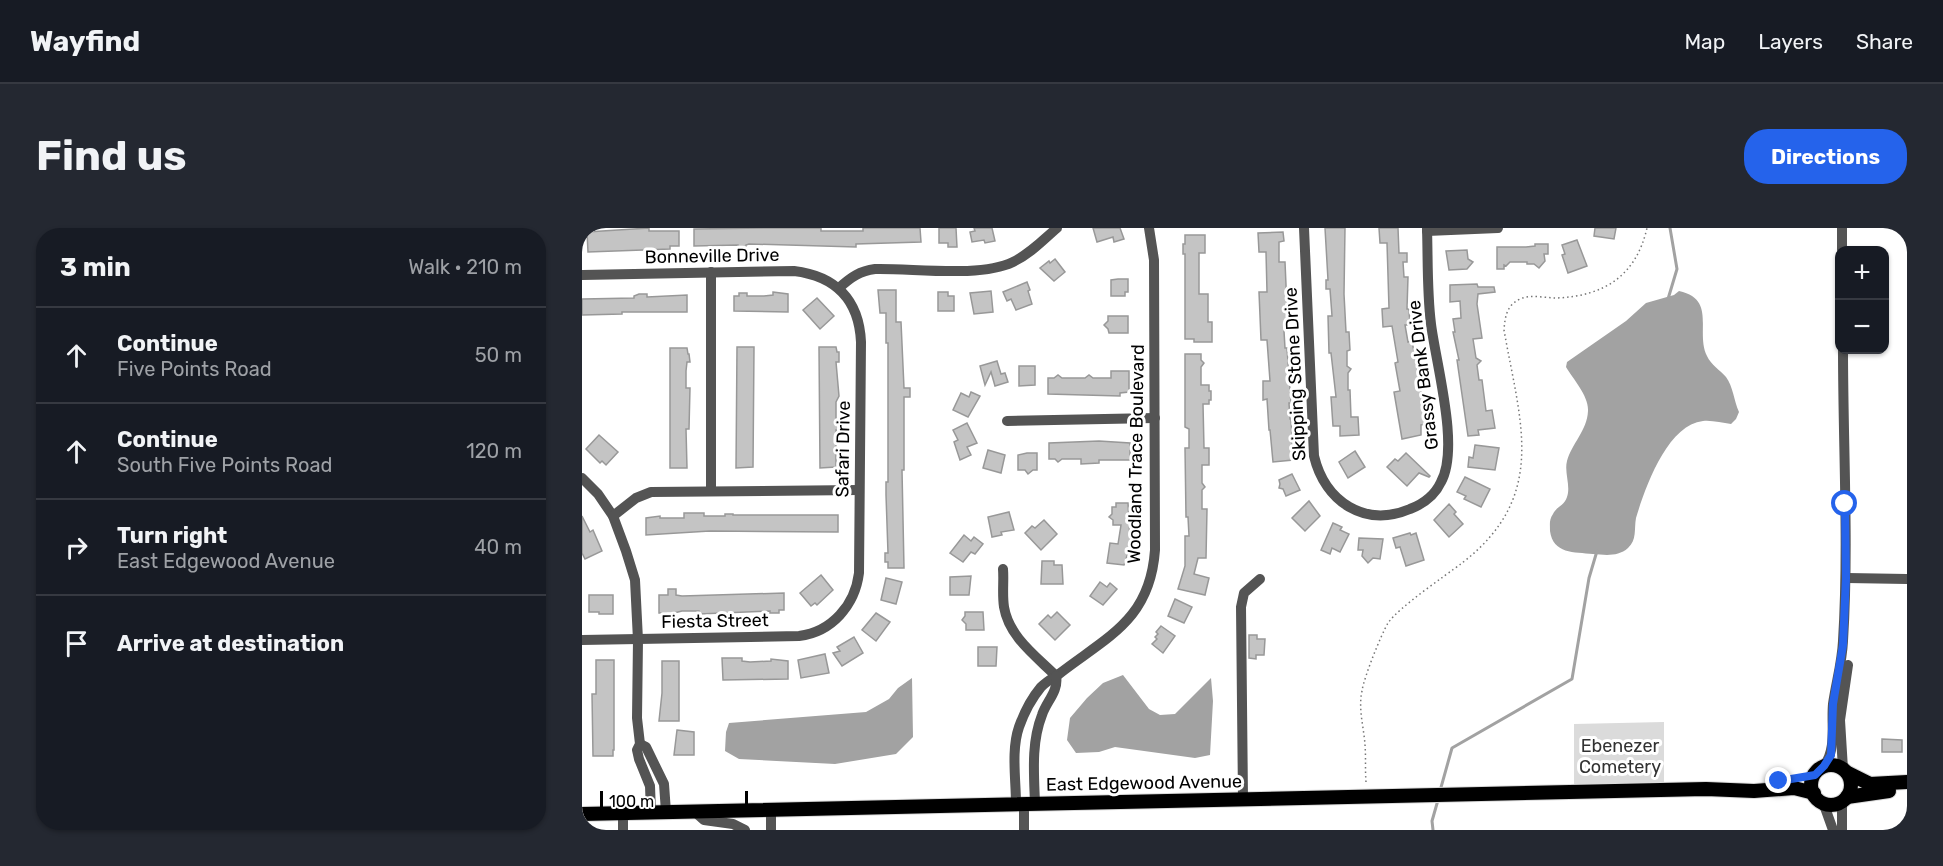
<!DOCTYPE html>
<html lang="en">
<head>
<meta charset="utf-8">
<style>
	body { margin:0; font-family:Rubik,sans-serif; background:#242831; color:#f1f3f6 }
	.controls { position:absolute; right:18px; top:18px; display:grid; overflow:hidden; border-radius:12px; box-shadow:0 2px 4px #0004 }
	.controls button { width:54px; height:54px; display:grid; place-items:center; padding:0; border:0; border-bottom:2px solid #363941; background:#171b24; color:#f1f3f6; font:30px sans-serif }
	.scale { position:absolute; left:18px; bottom:15px; width:148px; box-sizing:border-box; padding-left:6px; border:3px solid #000; border-top:0; font-size:16px; line-height:21px; white-space:nowrap; color:#000; -webkit-text-stroke:4px #fff; paint-order:stroke }
	.stop { position:absolute; width:18px; height:18px; margin:-14px; border:4px solid #2563eb; border-radius:50%; background:#fff }
	.stop.end { background:#2563eb; border-color:#fff; box-shadow:0 2px 6px #0008 }
	.list { margin:0; padding:0; list-style:none }
	h2 { display:flex; justify-content:space-between; align-items:center; height:78px; margin:0; padding:0 24px; font-size:26px }
	h2 small { font-size:20px; font-weight:400; color:#9ea1a6 }
	.list li { display:grid; grid-template-columns:39px 1fr auto; gap:18px; align-items:center; box-sizing:border-box; height:96px; padding:0 24px; border-top:2px solid #363941 }
	.list b { display:block; font-size:22px; white-space:nowrap }
	.list p { margin:0; font-size:20px; white-space:nowrap; color:#9ea1a6 }
	.list em { font-size:20px; font-style:normal; color:#9ea1a6 }
	.icon { flex:none; width:33px; height:33px; fill:none; stroke:currentColor; stroke-width:2; stroke-linecap:round; stroke-linejoin:round }
	.map { position:relative; flex:none; width:1325px; height:602px; overflow:hidden; border-radius:24px }
	header { display:flex; align-items:center; gap:36px; box-sizing:border-box; height:84px; padding:0 30px; background:#171b24; border-bottom:2px solid #363941 }
	header strong { font-size:28px }
	nav { display:flex; gap:33px; margin-inline-start:auto; font-size:21px }
	.intro { display:flex; align-items:center; justify-content:space-between; box-sizing:border-box; height:144px; padding:0 36px }
	h1 { margin:0; font-size:42px }
	.button { padding:15px 27px; border-radius:24px; background:#2563eb; color:#fff; font-size:21px; font-weight:700 }
	main { display:flex; gap:36px; padding:0 36px }
	aside { flex:1; background:#171b24; border-radius:24px; box-shadow:0 2px 4px #0004 }
	.map>svg:first-child { display:block }
	.green { fill:#dbdbdb }
	.water { fill:#a2a2a2 }
	.lines { fill:none; stroke-linecap:round; stroke-linejoin:round }
	.stream { stroke:#a2a2a2; stroke-width:3 }
	.building { fill:#c4c4c4; stroke:#989898; stroke-width:1.5 }
	.major-casing { stroke:#dbdbdb; stroke-width:16 }
	.path { stroke:#767676; stroke-width:1.5; stroke-dasharray:1.5 3; stroke-linecap:butt }
	.minor { stroke:#545454; stroke-width:10 }
	.major { stroke:#000; stroke-width:14 }
	.route { stroke:#2563eb; stroke-width:8 }
	.labels { text-anchor:middle; dominant-baseline:central; stroke-width:6; stroke-linejoin:round; paint-order:stroke }
	.street-label { font-size:18px; fill:#000; stroke:#fff }
	.park-label { font-size:18px; fill:#323232; stroke:#fff }
</style>
</head>
<body>
<header>
<strong>Wayfind</strong>
<nav><a>Map</a><a>Layers</a><a>Share</a></nav>
</header>
<div class="intro"><h1>Find us</h1><a class="button">Directions</a></div>
<main>
<aside>
<h2>3 min<small>Walk · 210 m</small></h2>
<ul class="list">
<li><svg class="icon" aria-label="ahead" viewBox="0 0 24 24"><path d="M12 20V5M6 11l6-6 6 6"/></svg><div><b>Continue</b><p>Five Points Road</p></div><em>50 m</em></li>
<li><svg class="icon" aria-label="ahead" viewBox="0 0 24 24"><path d="M12 20V5M6 11l6-6 6 6"/></svg><div><b>Continue</b><p>South Five Points Road</p></div><em>120 m</em></li>
<li><svg class="icon" aria-label="right" viewBox="0 0 24 24"><path d="M7 20v-9h11M14 6l5 5-5 5"/></svg><div><b>Turn right</b><p>East Edgewood Avenue</p></div><em>40 m</em></li>
<li><svg class="icon" aria-label="arrive" viewBox="0 0 24 24"><path d="M6 21V4h12l-3 4 3 4H6"/></svg><div><b>Arrive at destination</b></div></li>
</ul>
</aside>
<div class="map">
<svg width="1325" height="602" viewBox="0 0 1325 602">
	<rect width="100%" height="100%" fill="#fff"/>
	<path class="green" d="M1082 494V553L1083 562 992 563V496Z"/>
	<g class="water">
		<path d="M1097 63C1135 71 1113 104 1125 128 1129 137 1138 142 1144 149 1151 158 1152 173 1157 184L1154 191 1149 196C1140 195 1130 192 1121 193 1085 197 1063 260 1054 290 1052 301 1055 312 1046 320 1036 329 1023 327 1011 326 992 324 971 326 968 303 968 296 967 292 971 286 974 279 982 278 985 269 989 258 982 244 985 233 990 215 1005 203 1006 183 1007 168 991 151 984 139L985 134 1044 93 1064 75 1092 67Z"/>
		<path d="M541 447 567 481 578 487 593 486 629 450 631 473 628 527 613 530 533 519 517 524 494 525 485 512 488 490 505 470 521 455Z"/>
		<path d="M330 450 331 509 314 526 253 536 157 531 143 523 144 504 147 495 284 484 307 471 316 460Z"/>
	</g>
	<g class="lines">
		<g class="stream">
			<path d="M1086 71 1095 41 1088 0"/>
			<path d="M858 563 870 520 990 451 1007 350 1015 323"/>
			<path d="M851 602 850 593 856 572"/>
		</g>
	</g>
	<g class="building">
		<path d="M67 0V3H97V18H88V21L6 24 5 4Z"/>
		<path d="M182 0H239V3H281V0H338L339 14 274 16V19L167 16 164 17V20L156 21V17L112 18V1Z"/>
		<path d="M357 0H374L375 19H366V15H357Z"/>
		<path d="M392 0H410L413 13 403 15 402 12 390 14 388 4 393 3Z"/>
		<path d="M511 0H538L542 11 532 14 531 9 515 14Z"/>
		<path d="M743 0H763L762 66 764 104H767L768 122 765 123V138L769 141 766 145V162H768L769 189H776L777 207 758 208V198H751L749 169H754L749 125H747L746 88H750L748 61H744V52H746Z"/>
		<path d="M797 0H816L817 25H825V34H821L822 49H826L825 81H827L828 97H823L826 114 830 113 845 196 839 197V207L820 211 812 164 818 163 813 135 816 134 810 98 801 99 800 81 807 80 805 15H798Z"/>
		<path d="M1013 0H1034L1032 11 1012 8Z"/>
		<path d="M701 4 702 13 697 14V34H703L706 103H702L703 120H705L709 175H707L708 191H709L711 232 691 234 688 202H687L685 171 681 172V153H688L685 112H679L677 64H685L684 24H677L676 5Z"/>
		<path d="M603 7H623V25H617V66H626V94H630V114H612V111H603V26H601V16H603Z"/>
		<path d="M995 12 1005 38 986 45 980 27 983 26 980 17Z"/>
		<path d="M953 16H966V26H962L963 33 957 40 952 36H945V34H928L924 38 922 37V41H915V19H944L953 18Z"/>
		<path d="M885 22 886 31 891 34 885 41 867 42 864 23Z"/>
		<path d="M473 31 483 44 472 53 458 40 467 33 468 35Z"/>
		<path d="M536 51H546V64H543V68H529V52Z"/>
		<path d="M445 54 448 62 446 63 450 76 434 82 429 71 425 73 421 64Z"/>
		<path d="M895 56 896 59H912L913 64 896 66 895 76 900 110 891 111 894 130 899 133 895 137 897 152H900L904 183 910 182 913 200 896 202 897 207 886 208 875 132H877L871 104H873L871 91 879 90 878 73 868 74V57Z"/>
		<path d="M296 62H314V94H319L322 160H328V169H322V242H320L322 340H306V334H303V325H306L304 267V254H306V115H304V85H298Z"/>
		<path d="M409 63 411 84 392 86 388 65Z"/>
		<path d="M191 64 206 66V84L152 83V68H157V65H165V68H182L191 67Z"/>
		<path d="M356 64H366V68H372V83H356Z"/>
		<path d="M57 66H65V69L105 67V84H40V86L0 87V71L52 70V68Z"/>
		<path d="M235 70 252 88 238 101 221 82Z"/>
		<path d="M526 88H546V105H527L526 101 522 97 526 93Z"/>
		<path d="M155 119H172L171 239 154 240Z"/>
		<path d="M237 119H254L255 124H257V134H254L257 168 254 174V192H257V202H254V239L238 240Z"/>
		<path d="M88 120H105L106 126H107L108 134H105L104 143V160H108L107 201H104L105 240H88Z"/>
		<path d="M603 126H619V132L622 135 619 139V157H627V163H629V172H627V176H621L622 220H627V237H620V255L623 259 620 262V281H625L624 330H616L612 346 627 350 623 367 596 361 603 338V308H607L606 289H604L603 220H607V201L603 199Z"/>
		<path d="M415 133 419 146 423 145 426 154 413 158 409 144 403 157 398 138Z"/>
		<path d="M437 138H453V157L437 158Z"/>
		<path d="M529 143H547V164L538 165V168L466 166V150H472L476 147 480 150H503L507 147 511 150H529Z"/>
		<path d="M389 164 398 168 386 189 371 182 379 165 387 169Z"/>
		<path d="M385 195 395 215 385 219 389 227 378 232 372 214 376 212 371 202Z"/>
		<path d="M17 207 36 224 24 237 20 233 18 235 4 221Z"/>
		<path d="M517 213 548 215V232H517V235L499 236V231H480L476 234 473 231H467V215Z"/>
		<path d="M893 217 917 220 913 242 886 239 887 229 891 230Z"/>
		<path d="M406 222 423 227 419 245 401 240Z"/>
		<path d="M773 223 783 239 766 250 757 234Z"/>
		<path d="M445 225H455V242H451L446 246 443 242H436V227Z"/>
		<path d="M824 225 848 248 847 249 837 245 825 258 805 239 813 231 816 233Z"/>
		<path d="M710 246 718 262 704 268 701 261 697 260 698 256 697 252Z"/>
		<path d="M883 249 908 261 899 279 882 271 884 268 875 264Z"/>
		<path d="M727 273 738 288 723 303 710 290Z"/>
		<path d="M534 275H546L548 311 546 325 542 337 525 335 528 315 536 316 539 297H531V292L527 289 530 286V279H534Z"/>
		<path d="M867 276 874 284 872 286 881 296 867 309 852 292Z"/>
		<path d="M427 284 432 302 419 304 420 307 410 309 406 289Z"/>
		<path d="M102 285H122V288H143V286H151V287H256V304L128 303 64 307V290L78 288V290H102Z"/>
		<path d="M0 288 8 304 11 302 20 323 3 331 0 325Z"/>
		<path d="M462 292 475 306 459 322 443 305 450 298 453 300Z"/>
		<path d="M751 295 760 299 758 302 767 306 758 324 750 320 748 326 739 322Z"/>
		<path d="M828 305 829 307 834 305 842 332 824 338 818 319 814 320 811 310Z"/>
		<path d="M382 307 389 313 392 309 401 316 393 326 389 324 381 334 368 325Z"/>
		<path d="M777 310 801 311 798 331 791 330 786 335 780 328 781 322H776Z"/>
		<path d="M460 333H472V337H480L481 356H459Z"/>
		<path d="M239 347 251 362 235 377 233 375 229 378 218 365Z"/>
		<path d="M389 348 387 367H368V349Z"/>
		<path d="M304 350 320 354 314 376 299 372Z"/>
		<path d="M518 354 525 359 528 355 535 361 521 377 508 368Z"/>
		<path d="M86 361H94V367L100 368 202 365V382H197V385H188V383L117 386V383H100L84 387V385H77V367H86Z"/>
		<path d="M7 367H31V386H17V384H7Z"/>
		<path d="M593 371 610 379 602 395 586 388Z"/>
		<path d="M383 384H401L402 402H384V396L380 392 383 388Z"/>
		<path d="M475 384 488 397 473 412 457 396 466 387 469 390Z"/>
		<path d="M294 385 308 394 294 413 280 402Z"/>
		<path d="M579 398 593 408 581 425 570 416 575 411 573 409 576 406 574 404Z"/>
		<path d="M667 407H675V411H683L682 427H674V431L667 430Z"/>
		<path d="M272 409 281 425 260 438 251 425 258 423 255 419Z"/>
		<path d="M396 419H415L414 438H396Z"/>
		<path d="M243 426 247 445 219 450 216 432Z"/>
		<path d="M140 430H160V433L168 434 189 433V431L206 433V451L141 452Z"/>
		<path d="M14 432H32V522H31V528H11L10 466H14Z"/>
		<path d="M80 433H97V493H77L80 465Z"/>
		<path d="M95 502 112 504V527H92Z"/>
		<path d="M1300 511 1320 512V524H1300Z"/>
	</g>
	<g class="lines">
		<defs>
			<g id="major">
				<circle cx="1249" cy="557" r="20"/>
				<path d="M1266 545 1288 556 1325 554"/>
				<path d="M1265 569 1307 563"/>
				<path d="M0 586 1124 561 1172 563 1212 560 1232 565"/>
			</g>
		</defs>
		<use href="#major" class="major-casing"/>
		<path class="path" d="M784 554C783 542 784 529 783 517 782 500 776 481 780 463 782 449 799 407 806 395 817 379 863 348 880 335 967 268 938 194 922 102 923 88 925 77 938 71 949 66 963 70 975 70 1022 68 1054 48 1065 0"/>
		<g class="minor">
			<path d="M722 0 732 228C743 274 783 300 828 281 841 276 853 267 859 254 878 220 854 136 849 96 845 65 846 32 845 0"/>
			<path d="M1260 0V22"/>
			<path d="M845 3 916 0"/>
			<path d="M129 44V263"/>
			<path d="M0 47 212 43C253 48 277 71 279 114L277 345C273 377 250 404 217 408L0 412"/>
			<path d="M257 60C269 49 278 43 293 41 331 40 398 50 431 34 448 26 461 12 475 0"/>
			<path d="M425 193 573 190"/>
			<path d="M0 250 16 266 31 288 44 323 53 352 56 412 55 490 58 516 55 522 57 531 68 558 69 584"/>
			<path d="M31 288 54 270 69 264 277 262"/>
			<path d="M421 341C422 353 420 366 422 379 427 409 454 428 474 448"/>
			<path d="M1265 350 1325 351"/>
			<path d="M58 516 64 519 82 556 84 584"/>
			<path d="M1242 538C1255 520 1249 497 1251 476 1254 455 1260 435 1261 413 1267 316 1261 219 1261 122"/>
			<path d="M1261 541 1258 492 1266 437"/>
			<path d="M661 571 659 379 662 365 678 351"/>
			<path d="M1241 574 1251 602"/>
			<path d="M1260 574V602"/>
			<path d="M434 576C434 552 429 522 437 499 442 485 449 471 459 459 465 453 471 450 477 446 526 408 568 392 573 322L572 32 567 0"/>
			<path d="M453 576C452 546 449 515 460 487 464 474 477 463 474 448"/>
			<path d="M112 583 122 592 151 596 163 602"/>
			<path d="M41 585V602"/>
			<path d="M189 602V581"/>
			<path d="M442 602V576"/>
		</g>
		<use href="#major" class="major"/>
	</g>
	<g class="lines">
		<path class="route" d="M1197 553 1233 547 1242 538 1249 527 1251 476 1261 417 1264 350 1263 276"/>
	</g>
	<g class="labels">
		<g class="street-label">
			<text transform="translate(130 28) rotate(-1)">Bonneville Drive</text>
			<text transform="translate(713 146) rotate(-93)">Skipping Stone Drive</text>
			<text transform="translate(841 147) rotate(-97)">Grassy Bank Drive</text>
			<text transform="translate(261 221) rotate(-89)">Safari Drive</text>
			<text transform="translate(554 226) rotate(-89)">Woodland Trace Boulevard</text>
			<text transform="translate(133 393) rotate(-1)">Fiesta Street</text>
			<text transform="translate(562 555) rotate(-1)">East Edgewood Avenue</text>
		</g>
		<g class="park-label">
			<text x="1038" y="518">Ebenezer<tspan x="1038" dy="21">Cometery</tspan></text>
		</g>
	</g>
</svg>
<div class="controls">
<button>+</button>
<button>−</button>
</div>
<div class="scale">100 m</div>
<div class="stop" style="left:1263px;top:276px"></div>
<div class="stop end" style="left:1197px;top:553px"></div>
</div>
</main>
</body>
</html>
